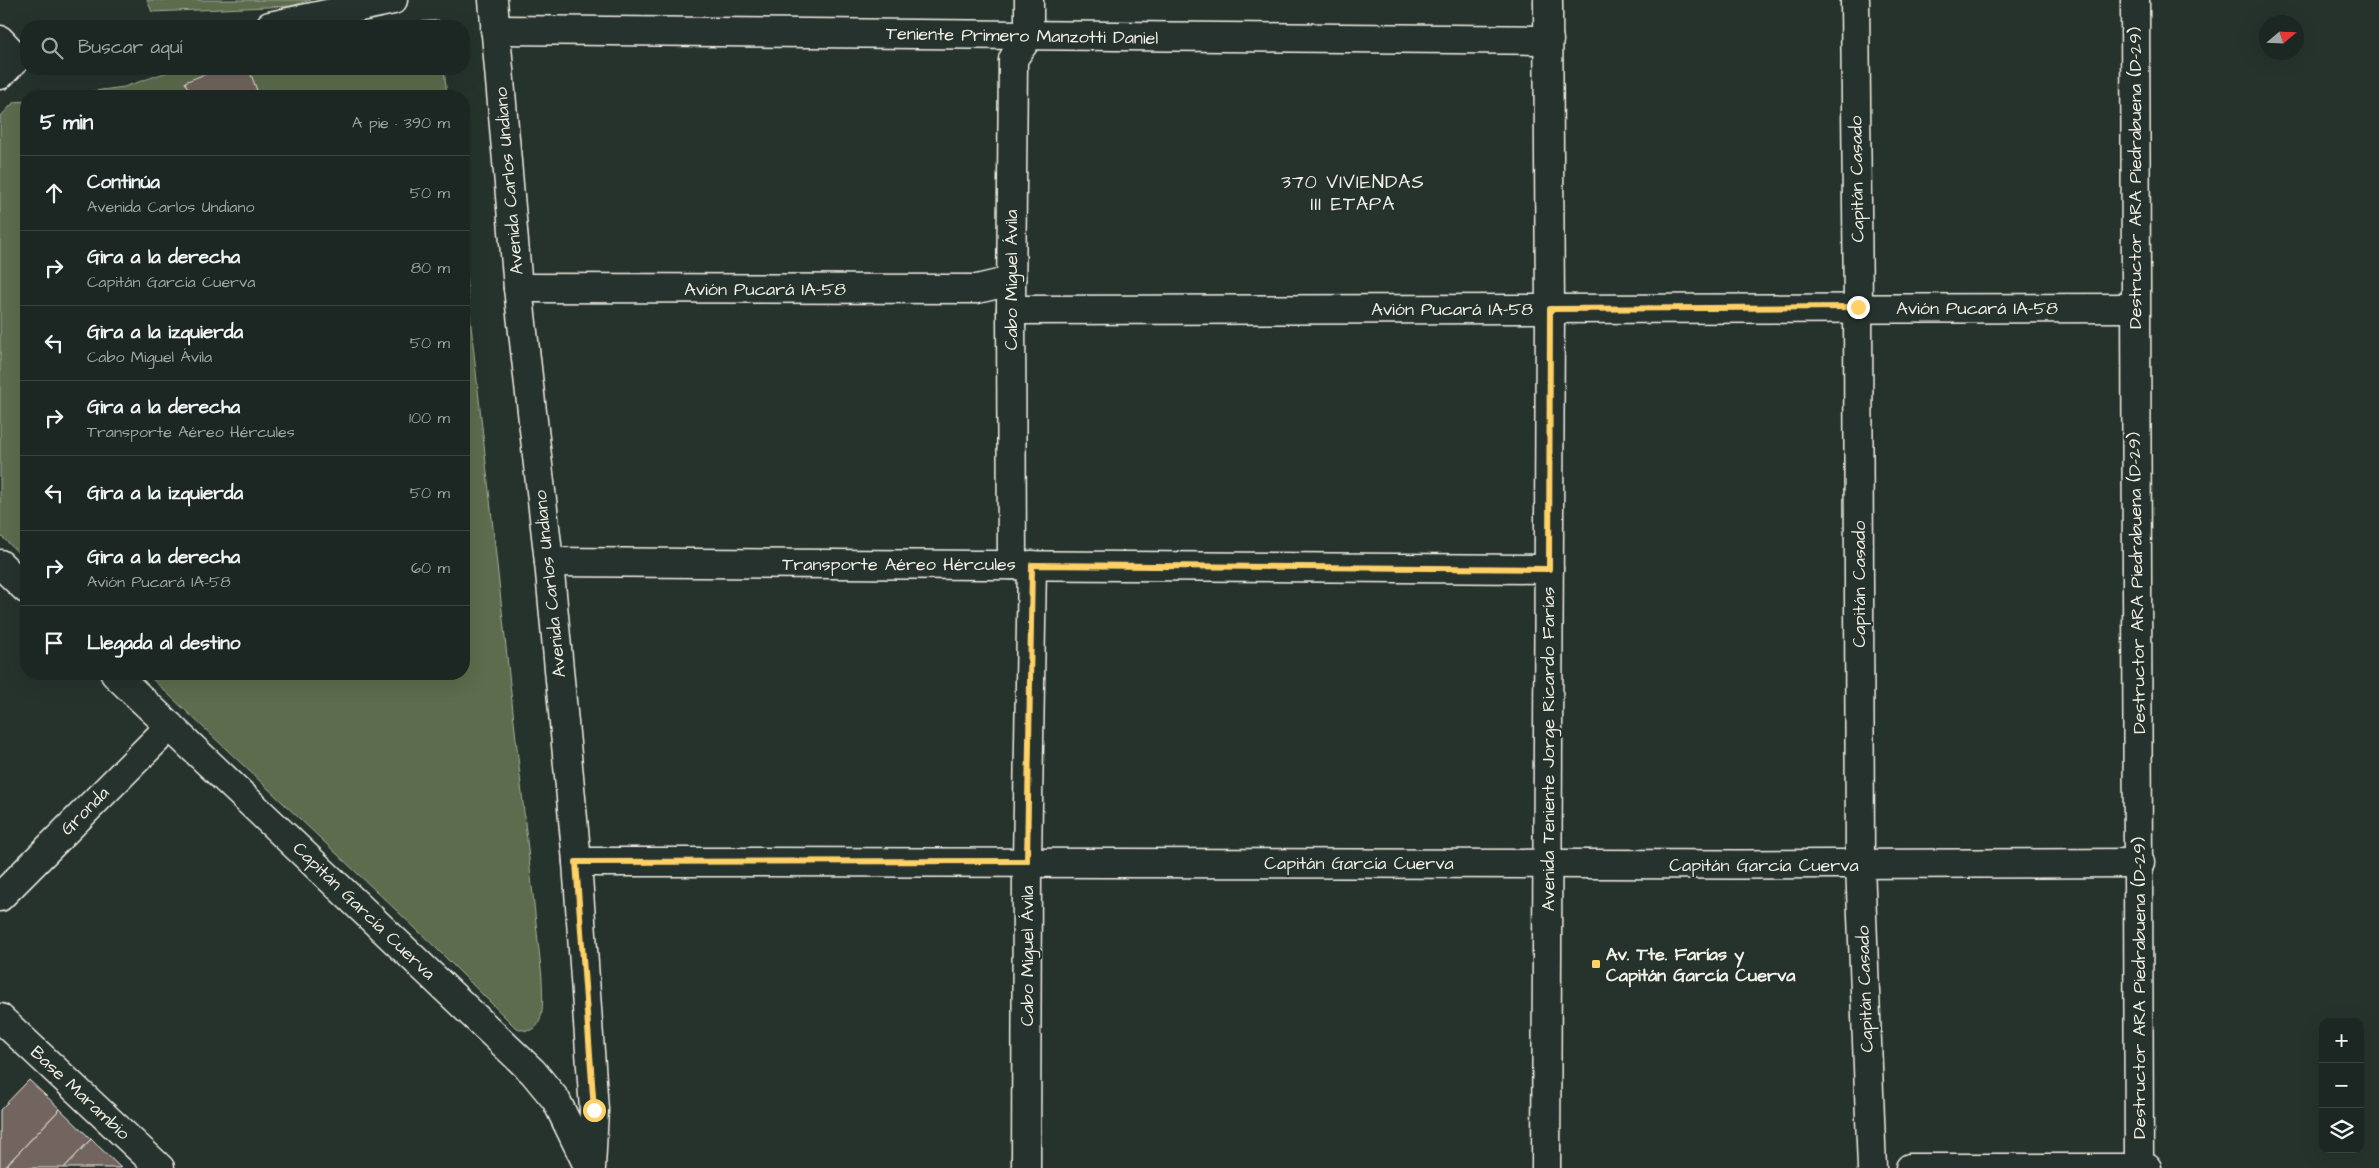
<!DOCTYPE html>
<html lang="es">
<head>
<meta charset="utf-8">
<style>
	body { margin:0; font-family:"Architects Daughter",sans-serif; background:#29322f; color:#f1f3f6 }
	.controls { position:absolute; right:15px; bottom:15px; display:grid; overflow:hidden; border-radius:10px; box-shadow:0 5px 20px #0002 }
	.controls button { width:45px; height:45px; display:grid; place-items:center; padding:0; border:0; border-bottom:1px solid #3a4340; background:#1c2622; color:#f1f3f6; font:25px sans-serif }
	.compass { position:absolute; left:2259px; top:15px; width:45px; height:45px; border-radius:50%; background:#1c2622; box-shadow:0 5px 20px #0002; rotate:71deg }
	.stop { position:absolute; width:15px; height:15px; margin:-11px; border:4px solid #ffd166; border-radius:50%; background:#fff }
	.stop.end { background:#ffd166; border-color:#fff; box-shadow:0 1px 5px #0008 }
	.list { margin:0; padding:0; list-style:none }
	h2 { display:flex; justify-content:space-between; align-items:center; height:65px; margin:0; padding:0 20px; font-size:21px }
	h2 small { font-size:16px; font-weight:400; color:#a0a5a5 }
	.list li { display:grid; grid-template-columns:32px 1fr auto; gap:15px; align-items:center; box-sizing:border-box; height:75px; padding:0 20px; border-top:1px solid #3a4340 }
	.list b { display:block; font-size:19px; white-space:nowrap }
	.list p { margin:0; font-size:16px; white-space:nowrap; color:#a0a5a5 }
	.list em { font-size:16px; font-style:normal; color:#a0a5a5 }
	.icon { flex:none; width:28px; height:28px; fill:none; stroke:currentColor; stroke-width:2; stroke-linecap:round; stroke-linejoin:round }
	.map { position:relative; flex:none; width:2379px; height:1168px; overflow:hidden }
	.search { position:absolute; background:#1c2622; box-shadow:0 5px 20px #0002; left:20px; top:20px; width:450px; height:55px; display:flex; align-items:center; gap:12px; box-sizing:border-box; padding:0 18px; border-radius:20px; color:#a0a5a5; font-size:19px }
	.panel { position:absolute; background:#1c2622; box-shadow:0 5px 20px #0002; left:20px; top:90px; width:450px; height:590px; border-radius:20px }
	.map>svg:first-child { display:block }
	.green { fill:#5d6c4e; stroke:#a8ae9b }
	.building { fill:#72655f; stroke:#f4f1e8 }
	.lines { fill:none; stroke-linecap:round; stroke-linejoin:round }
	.minor-casing { stroke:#f4f1e8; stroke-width:31 }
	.minor { stroke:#26332d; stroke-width:28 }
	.route { stroke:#ffd166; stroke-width:6 }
	.poi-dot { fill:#ffd166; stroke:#26332d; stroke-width:2 }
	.labels { text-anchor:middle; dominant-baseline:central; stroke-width:4.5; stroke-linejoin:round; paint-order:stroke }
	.street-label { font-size:18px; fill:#f4f1e8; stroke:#26332d }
	.poi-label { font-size:18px; font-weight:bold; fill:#f4f1e8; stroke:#26332d; text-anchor:start }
	.neighbourhood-label { font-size:19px; letter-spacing:1px; fill:#f4f1e8; stroke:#26332d }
</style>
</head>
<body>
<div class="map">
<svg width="2379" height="1168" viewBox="0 0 2379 1168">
	<rect width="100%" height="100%" fill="#26332d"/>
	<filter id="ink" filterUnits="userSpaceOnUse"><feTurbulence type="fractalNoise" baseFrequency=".02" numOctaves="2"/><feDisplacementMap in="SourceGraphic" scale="10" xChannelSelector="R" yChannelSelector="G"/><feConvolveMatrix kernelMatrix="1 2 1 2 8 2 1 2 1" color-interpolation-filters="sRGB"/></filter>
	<g filter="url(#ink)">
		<g class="green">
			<path d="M147 0H311L291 6 152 12Z"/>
			<path d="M439 20 440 26H365Z"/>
			<path d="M176 69H444L447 96H57L124 87Z"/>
			<path d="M26 101V560L0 535V117L14 102Z"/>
			<path d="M464 261 542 978C542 995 549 1044 515 1027L434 946 147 674H464Z"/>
		</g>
		<g class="building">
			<path d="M218 69H249L259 96H191L185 82Z"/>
			<path d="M29 1080 60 1109 4 1168H0V1110Z"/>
			<path d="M60 1109 91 1139 64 1168H4Z"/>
			<path d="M91 1139 121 1168H64Z"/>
		</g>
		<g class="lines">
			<defs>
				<g id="minor">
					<path d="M493 0 518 288 549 562 577 862 594 1110 591 1168"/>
					<path d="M1855 0 1858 307 1860 865 1872 1168"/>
					<path d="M2135 0C2134 389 2141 778 2139 1166"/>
					<path d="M270 26 393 0"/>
					<path d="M495 30 1549 40"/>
					<path d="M0 40 17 58"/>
					<path d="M0 75 17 58"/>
					<path d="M518 288 977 289 1011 281"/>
					<path d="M1011 310 2134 308"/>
					<path d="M549 562 1549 569"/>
					<path d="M0 564 26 589"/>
					<path d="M1012 565 1011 310 1013 59 1029 36V0"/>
					<path d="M115 674 533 1072 556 1100 589 1168"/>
					<path d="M577 862C1098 861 1619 867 2140 863"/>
					<path d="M0 897 170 726"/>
					<path d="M0 1018 160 1168"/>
					<path d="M1026 1168 1027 861 1032 565"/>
					<path d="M1546 1168 1550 309 1548 0"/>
					<path d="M1910 1168H2147"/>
				</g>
			</defs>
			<use href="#minor" class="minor-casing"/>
			<use href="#minor" class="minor"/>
		</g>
	</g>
	<g class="lines" filter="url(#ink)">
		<path class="route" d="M594 1110 576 862 1027 861 1032 565 1549 569 1550 309 1858 307"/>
	</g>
	<rect class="poi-dot" x="1591" y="959" width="10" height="10" rx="2.5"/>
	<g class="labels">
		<g class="street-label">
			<text transform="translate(1022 36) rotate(1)">Teniente Primero Manzotti Daniel</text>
			<text transform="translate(2135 178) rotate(-90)">Destructor ARA Piedrabuena (D-29)</text>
			<text transform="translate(1857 179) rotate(-91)">Capitán Casado</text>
			<text transform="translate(509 181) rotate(-95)">Avenida Carlos Undiano</text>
			<text transform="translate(1011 280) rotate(-90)">Cabo Miguel Ávila</text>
			<text x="765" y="289">Avión Pucará IA-58</text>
			<text x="1977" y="308">Avión Pucará IA-58</text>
			<text x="1452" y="309">Avión Pucará IA-58</text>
			<text x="899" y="564">Transporte Aéreo Hércules</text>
			<text transform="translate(2137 583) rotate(-91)">Destructor ARA Piedrabuena (D-29)</text>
			<text transform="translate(550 584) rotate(-96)">Avenida Carlos Undiano</text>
			<text transform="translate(1859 584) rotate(-90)">Capitán Casado</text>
			<text transform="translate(1548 749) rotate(-90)">Avenida Teniente Jorge Ricardo Farías</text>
			<text transform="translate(85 811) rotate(-45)">Gronda</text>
			<text x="1359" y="863">Capitán García Cuerva</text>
			<text x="1764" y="865">Capitán García Cuerva</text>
			<text transform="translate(364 911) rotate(44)">Capitán García Cuerva</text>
			<text transform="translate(1027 956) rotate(-90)">Cabo Miguel Ávila</text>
			<text transform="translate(2139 988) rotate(-90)">Destructor ARA Piedrabuena (D-29)</text>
			<text transform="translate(1865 989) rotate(-92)">Capitán Casado</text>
			<text transform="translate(80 1093) rotate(43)">Base Marambio</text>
		</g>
		<g class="poi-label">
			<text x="1606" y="954">Av. Tte. Farías y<tspan x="1606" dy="21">Capitán García Cuerva</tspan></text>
		</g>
		<g class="neighbourhood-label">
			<text x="1353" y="182">370 VIVIENDAS<tspan x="1353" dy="22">III ETAPA</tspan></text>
		</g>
	</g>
</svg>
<div class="controls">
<button>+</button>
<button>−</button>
<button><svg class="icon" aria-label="layers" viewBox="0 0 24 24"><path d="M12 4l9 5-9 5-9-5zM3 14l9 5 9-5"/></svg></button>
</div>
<svg class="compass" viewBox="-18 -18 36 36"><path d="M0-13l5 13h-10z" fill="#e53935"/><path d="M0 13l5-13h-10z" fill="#a0a5a5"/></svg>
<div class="stop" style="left:594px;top:1110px"></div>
<div class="stop end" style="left:1858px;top:307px"></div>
<div class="search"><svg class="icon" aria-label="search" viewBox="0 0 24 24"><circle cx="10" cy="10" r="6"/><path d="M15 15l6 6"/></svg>Buscar aquí</div>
<section class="panel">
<h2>5 min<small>A pie · 390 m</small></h2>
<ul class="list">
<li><svg class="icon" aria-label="ahead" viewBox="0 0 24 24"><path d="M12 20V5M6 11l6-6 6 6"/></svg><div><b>Continúa</b><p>Avenida Carlos Undiano</p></div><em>50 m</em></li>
<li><svg class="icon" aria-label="right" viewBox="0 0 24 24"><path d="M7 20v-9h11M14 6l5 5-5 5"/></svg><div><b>Gira a la derecha</b><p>Capitán García Cuerva</p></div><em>80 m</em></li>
<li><svg class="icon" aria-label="left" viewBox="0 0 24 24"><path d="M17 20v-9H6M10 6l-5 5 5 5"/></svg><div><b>Gira a la izquierda</b><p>Cabo Miguel Ávila</p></div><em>50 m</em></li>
<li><svg class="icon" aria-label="right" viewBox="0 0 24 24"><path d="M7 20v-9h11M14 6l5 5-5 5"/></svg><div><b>Gira a la derecha</b><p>Transporte Aéreo Hércules</p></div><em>100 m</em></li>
<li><svg class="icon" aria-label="left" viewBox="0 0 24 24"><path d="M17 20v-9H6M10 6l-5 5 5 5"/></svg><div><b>Gira a la izquierda</b></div><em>50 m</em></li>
<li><svg class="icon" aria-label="right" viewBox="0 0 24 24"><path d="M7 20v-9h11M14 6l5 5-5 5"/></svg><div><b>Gira a la derecha</b><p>Avión Pucará IA-58</p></div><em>60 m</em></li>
<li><svg class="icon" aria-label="arrive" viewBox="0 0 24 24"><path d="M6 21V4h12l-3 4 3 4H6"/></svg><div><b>Llegada al destino</b></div></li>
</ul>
</section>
</div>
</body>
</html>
